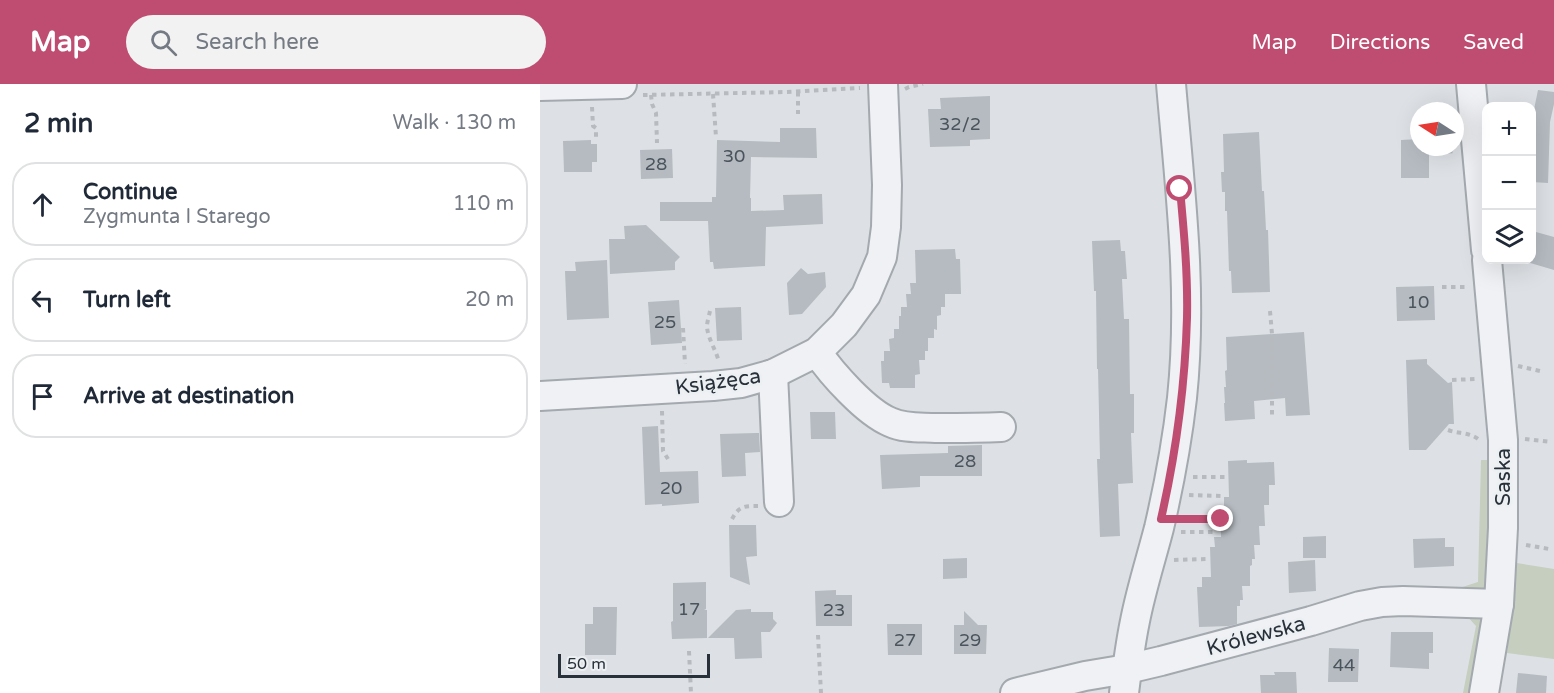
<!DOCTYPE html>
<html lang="en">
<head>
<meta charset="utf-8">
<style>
	body { margin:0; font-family:"Varela Round",sans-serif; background:#f2f2f3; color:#1f2937 }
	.controls { position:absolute; right:18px; top:18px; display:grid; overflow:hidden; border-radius:12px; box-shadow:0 6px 24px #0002 }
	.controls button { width:54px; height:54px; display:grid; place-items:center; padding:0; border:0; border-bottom:2px solid #e0e1e3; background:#fff; color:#1f2937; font:30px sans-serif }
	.compass { position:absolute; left:870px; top:18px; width:54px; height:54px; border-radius:50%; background:#fff; box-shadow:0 6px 24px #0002; rotate:282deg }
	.scale { position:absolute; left:18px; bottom:15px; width:152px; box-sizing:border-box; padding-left:6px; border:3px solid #28313a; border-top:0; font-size:16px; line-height:21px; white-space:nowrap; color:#28313a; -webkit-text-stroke:4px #ecf0f3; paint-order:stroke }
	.stop { position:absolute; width:18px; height:18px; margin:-14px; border:4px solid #be4d71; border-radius:50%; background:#fff }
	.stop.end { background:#be4d71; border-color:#fff; box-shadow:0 2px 6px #0008 }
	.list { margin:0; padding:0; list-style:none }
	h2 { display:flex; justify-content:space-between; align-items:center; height:78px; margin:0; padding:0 24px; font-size:26px }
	h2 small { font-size:20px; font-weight:400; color:#747a83 }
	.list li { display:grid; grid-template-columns:39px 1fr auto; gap:18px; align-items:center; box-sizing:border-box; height:84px; margin:0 12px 12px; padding:0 12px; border:2px solid #e0e1e3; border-radius:24px }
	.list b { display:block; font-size:22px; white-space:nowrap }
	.list p { margin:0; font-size:20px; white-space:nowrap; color:#747a83 }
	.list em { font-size:20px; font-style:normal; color:#747a83 }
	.icon { flex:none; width:33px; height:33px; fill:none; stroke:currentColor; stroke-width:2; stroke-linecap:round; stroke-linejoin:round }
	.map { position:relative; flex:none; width:1014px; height:609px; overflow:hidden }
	header { display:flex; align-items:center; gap:36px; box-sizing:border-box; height:84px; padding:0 30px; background:#be4d71; color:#fff }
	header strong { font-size:28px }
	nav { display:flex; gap:33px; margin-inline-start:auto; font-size:21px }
	.search { width:420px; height:54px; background:#f2f2f3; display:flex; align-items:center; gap:15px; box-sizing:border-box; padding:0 21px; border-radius:33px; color:#747a83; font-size:22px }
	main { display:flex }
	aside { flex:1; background:#fff }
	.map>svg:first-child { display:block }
	.green { fill:#c5cebf }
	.building { fill:#b5bbc1 }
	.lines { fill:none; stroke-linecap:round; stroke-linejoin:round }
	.minor-casing { stroke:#a3a9ae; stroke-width:32 }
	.path { stroke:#b7bbc0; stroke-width:4; stroke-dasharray:4.5 4.5; stroke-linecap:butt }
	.minor { stroke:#eff1f4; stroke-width:28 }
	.route { stroke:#be4d71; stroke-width:8 }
	.labels { text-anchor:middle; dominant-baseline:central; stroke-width:5; stroke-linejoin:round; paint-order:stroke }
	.number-label { font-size:18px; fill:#4b545c }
	.street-label { font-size:21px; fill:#28313a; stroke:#ecf0f3 }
</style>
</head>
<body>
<header>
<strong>Map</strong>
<div class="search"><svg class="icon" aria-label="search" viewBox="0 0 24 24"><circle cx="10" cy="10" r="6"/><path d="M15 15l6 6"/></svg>Search here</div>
<nav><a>Map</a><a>Directions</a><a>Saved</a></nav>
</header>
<main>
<aside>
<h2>2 min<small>Walk · 130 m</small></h2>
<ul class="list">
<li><svg class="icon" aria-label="ahead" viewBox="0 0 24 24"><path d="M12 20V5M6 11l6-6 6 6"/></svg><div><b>Continue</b><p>Zygmunta I Starego</p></div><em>110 m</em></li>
<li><svg class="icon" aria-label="left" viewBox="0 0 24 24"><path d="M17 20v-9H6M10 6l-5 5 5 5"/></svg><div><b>Turn left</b></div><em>20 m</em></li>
<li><svg class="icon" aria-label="arrive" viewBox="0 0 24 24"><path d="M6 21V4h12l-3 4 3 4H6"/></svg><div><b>Arrive at destination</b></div></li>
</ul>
</aside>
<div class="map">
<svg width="1014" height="609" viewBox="0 0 1014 609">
	<rect width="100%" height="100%" fill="#dde1e5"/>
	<g class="green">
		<path d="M941 376H952L948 498 945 507 904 509 938 498Z"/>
		<path d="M977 479 1014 485V575L967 569Z"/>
		<path d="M926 531 939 532 942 538 934 609H923L936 542Z"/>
	</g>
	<g class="building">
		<path d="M998 6 1014 8V20L1010 38 1008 99 992 98V35Z"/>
		<path d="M450 12V55L430 56V62L390 63 388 25H401L400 14Z"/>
		<path d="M240 44H276L277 74 211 73 210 114H211V127L244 126 243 111 282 110 283 140 226 143 225 182 174 185 173 178H170L168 137H120V118H172V113H176L177 56 240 58Z"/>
		<path d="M719 48 722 107H724L726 146H728L730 208 692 209 691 187H689L687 127H685V108H682L681 88H684L683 50Z"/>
		<path d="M879 55V63H889V94H861V56Z"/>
		<path d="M51 56V60H57V78H52V88H24L23 57Z"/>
		<path d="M132 65 133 94 101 95 100 66Z"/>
		<path d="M106 141 140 173 135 178V186L70 190 69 155H85L84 142Z"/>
		<path d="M996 148 1014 153V186L987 178 988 176H992V164Z"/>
		<path d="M580 156 581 167H585L587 195H582L584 235H589L590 310H594V349H591L593 399 578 400 580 452 560 453 557 375H560L558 285H557L556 207H554L552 157Z"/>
		<path d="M415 165 416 175H420L421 210H405V223H401V231L397 232V246L394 245V254H388V267H385V276H379L380 290 375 291V304H350L349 299H342L341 277H344V267H350L349 255 354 254V245H359V232H361V223H367L366 210H371L370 199H376L375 166Z"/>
		<path d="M67 176 69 234 27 236 25 187H36L35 178Z"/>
		<path d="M261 184 268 190 285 188 286 203 262 230 249 231 247 199Z"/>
		<path d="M894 202 895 236 857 237 856 203Z"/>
		<path d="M139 216 142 259 111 261 108 218Z"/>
		<path d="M201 223 202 256 177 257 175 224Z"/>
		<path d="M764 248 770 331 746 332 745 314 714 317 715 335 685 337 684 319H685L684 303H686L685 287 687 286 686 253Z"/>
		<path d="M887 275V280L908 299 912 298 914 340H909L886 366H869L866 276Z"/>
		<path d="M270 328H295L296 355H271Z"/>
		<path d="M118 342 120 388 158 387 159 419 122 422V420L105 421 102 343Z"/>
		<path d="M216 349H219L220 368 205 369 206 392 182 393 180 350Z"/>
		<path d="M442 361V392H380V403L342 405 340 371 408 369V362Z"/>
		<path d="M707 376V379L734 378 735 401H729V421H724L725 442H719L720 461H714L715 475H712V481L710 482V502H702L703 516H700V522H697V540L689 542 659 543 657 503H662V493H671L670 463H675L674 453H681L680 423H684V413H689L688 377Z"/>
		<path d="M189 441H216L217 472 206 473 210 501 190 493Z"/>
		<path d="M786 452V474H763V453Z"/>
		<path d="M905 454V463H914V482L874 484 873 455Z"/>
		<path d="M427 474V494L403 495V475Z"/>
		<path d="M775 476 776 507 749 509 748 478Z"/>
		<path d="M166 498V525L164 526H167V554L132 555 131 538 133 537V499Z"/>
		<path d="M296 506V511H312V542H276L275 507Z"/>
		<path d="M53 523H77L76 571H45V540H53Z"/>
		<path d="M211 525V528H233V535L237 539 230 548H221L222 574 195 575 194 554H168L196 526Z"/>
		<path d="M424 527 438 541H447L446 570H414V541H424Z"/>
		<path d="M347 540H382V571H348Z"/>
		<path d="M851 548H893V569H889V585L850 583Z"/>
		<path d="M789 564 819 565 818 598H788Z"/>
		<path d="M734 588H756L757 609H721L720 591H735Z"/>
		<path d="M978 589 1007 592 1006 609H976Z"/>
	</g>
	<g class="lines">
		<defs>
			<g id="minor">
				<path d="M931 0 946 166"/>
				<path d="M0 2 82 0"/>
				<path d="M277 268C292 290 326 328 350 338 365 345 381 343 396 344 418 344 440 344 461 343"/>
				<path d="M233 290 239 418"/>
				<path d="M0 312 173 302 201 299 233 290 277 268 304 241 326 211 342 173 346 143 347 101 343 0"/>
				<path d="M475 609 545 592 587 585 621 577 771 537 820 522 842 518 863 517 959 520"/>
				<path d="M584 609C587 585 590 561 595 537 601 506 611 475 619 444 629 401 637 358 642 314 653 209 640 105 631 0"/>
				<path d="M944 609 959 520 963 444V356L947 176"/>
			</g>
		</defs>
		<use href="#minor" class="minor-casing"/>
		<g class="path">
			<path d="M365 5 369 3 383 0"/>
			<path d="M258 8V30"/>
			<path d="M173 10 176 53"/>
			<path d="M103 11 247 8 320 4"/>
			<path d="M111 11 112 20 116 29 117 59"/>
			<path d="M52 23 53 42 56 44V56"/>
			<path d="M899 68 916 67"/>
			<path d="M902 203H926"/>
			<path d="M170 227C169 232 167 238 167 243 168 255 176 266 179 278"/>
			<path d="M730 227 732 250V331"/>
			<path d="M143 244 145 280"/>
			<path d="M978 282 1004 288"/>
			<path d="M912 296 935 295"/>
			<path d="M122 327 123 367 128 375"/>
			<path d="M908 346C919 350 929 348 938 355"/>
			<path d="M985 355 1011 358"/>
			<path d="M653 393H688"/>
			<path d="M649 411 681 412"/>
			<path d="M192 435C199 422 204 422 218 422"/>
			<path d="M643 436 681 435"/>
			<path d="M641 448H677"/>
			<path d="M986 461 1009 465"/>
			<path d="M634 476 669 475"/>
			<path d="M278 551 281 609"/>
			<path d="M149 567 151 609"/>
		</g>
		<use href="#minor" class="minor"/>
	</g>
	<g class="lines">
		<path class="route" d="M640 105C644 148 648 191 647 234 645 302 636 369 621 435H681"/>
	</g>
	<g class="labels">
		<g class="number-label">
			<text x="420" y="40">32/2</text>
			<text x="194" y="72">30</text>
			<text x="116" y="80">28</text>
			<text x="878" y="218">10</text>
			<text x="125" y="238">25</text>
			<text x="425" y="377">28</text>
			<text x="131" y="404">20</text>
			<text x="149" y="525">17</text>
			<text x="294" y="526">23</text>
			<text x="365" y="556">27</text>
			<text x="430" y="556">29</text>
			<text x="804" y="581">44</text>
		</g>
		<g class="street-label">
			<text transform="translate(178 298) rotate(-8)">Książęca</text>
			<text transform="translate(963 393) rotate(-90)">Saska</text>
			<text transform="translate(716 552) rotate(-15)">Królewska</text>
		</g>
	</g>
</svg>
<div class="controls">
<button>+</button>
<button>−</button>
<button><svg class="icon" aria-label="layers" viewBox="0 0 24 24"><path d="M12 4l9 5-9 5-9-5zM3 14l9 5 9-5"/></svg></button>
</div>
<svg class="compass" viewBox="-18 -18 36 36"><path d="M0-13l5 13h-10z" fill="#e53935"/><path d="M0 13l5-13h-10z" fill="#747a83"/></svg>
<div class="scale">50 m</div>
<div class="stop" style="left:640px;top:105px"></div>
<div class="stop end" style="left:681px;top:435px"></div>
</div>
</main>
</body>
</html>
